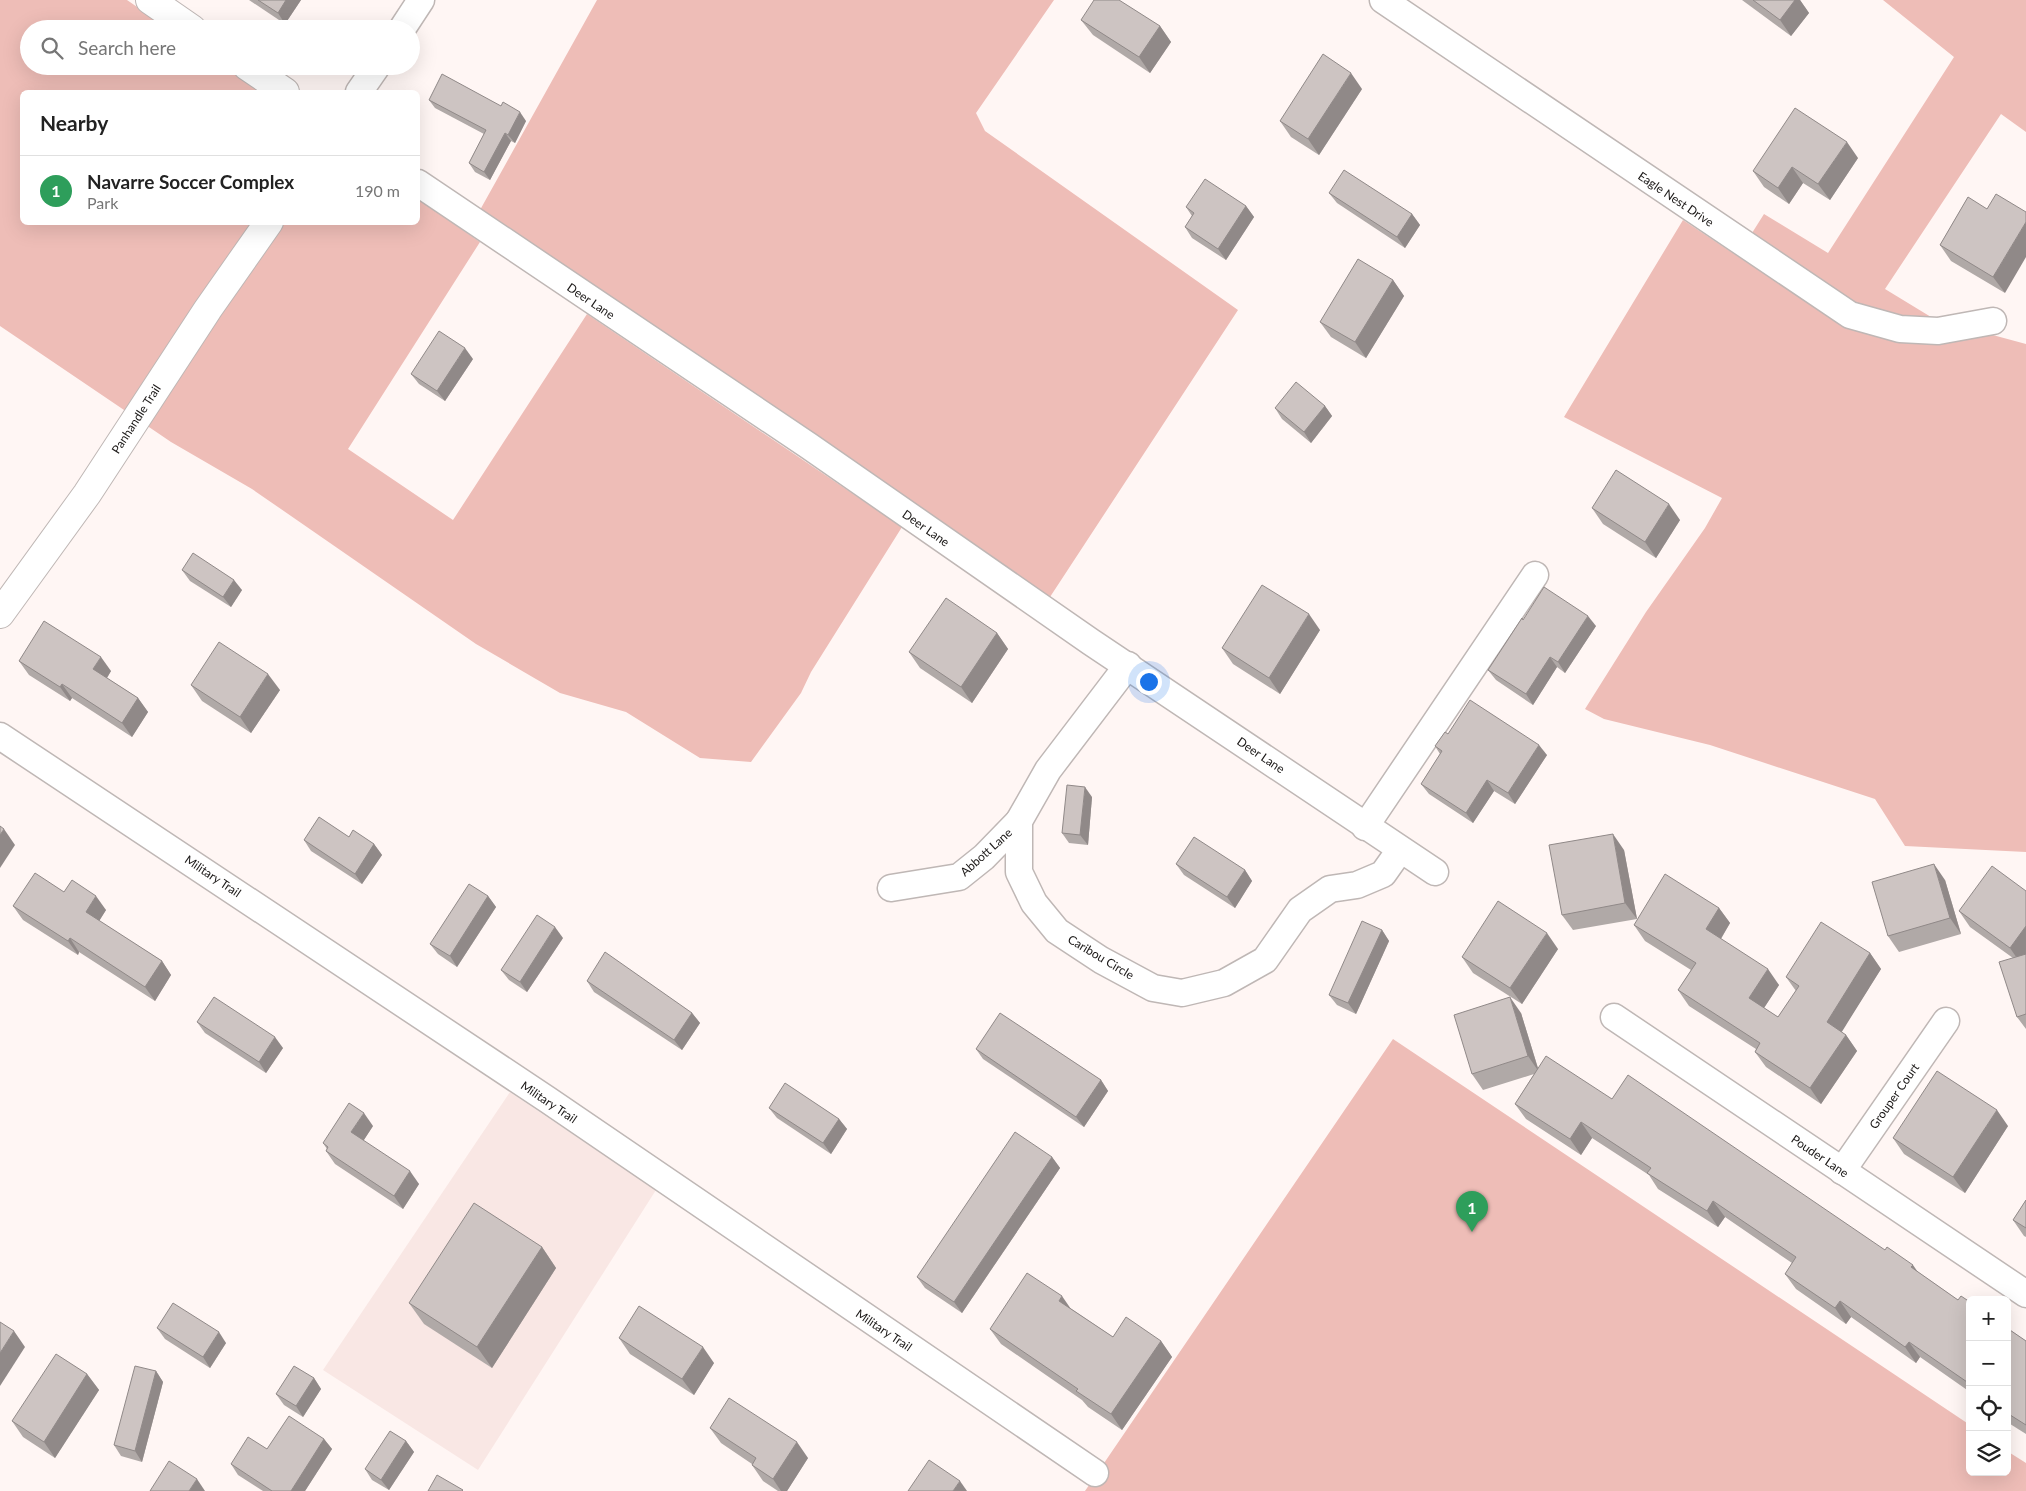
<!DOCTYPE html>
<html lang="en">
<head>
<meta charset="utf-8">
<style>
	body { margin:0; font-family:Lato,sans-serif; background:#f6f6f6; color:#222 }
	.controls { position:absolute; right:15px; bottom:15px; display:grid; overflow:hidden; border-radius:8px; box-shadow:0 5px 20px #0002 }
	.controls button { width:45px; height:45px; display:grid; place-items:center; padding:0; border:0; border-bottom:1px solid #e0e0e0; background:#fff; color:#222; font:25px sans-serif }
	.you { position:absolute; left:1148px; top:681px; width:18px; height:18px; margin:-12px; border:4px solid #fff; border-radius:50%; background:#1a73e8; box-shadow:0 0 0 8px #1a73e833 }
	.badge { display:grid; place-items:center; width:32px; height:32px; border-radius:50%; background:#db2777; color:#fff; font-size:16px; font-weight:700 }
	.pin { position:absolute; translate:-50% -41px; filter:drop-shadow(0 1px 2px #0008) }
	.pin::after { content:''; position:absolute; top:26px; width:18px; height:15px; background:inherit; clip-path:polygon(0 0,100% 0,50% 100%) }
	.list { margin:0; padding:0; list-style:none }
	h2 { display:flex; justify-content:space-between; align-items:center; height:65px; margin:0; padding:0 20px; font-size:21px }
	h2 small { font-size:16px; font-weight:400; color:#767676 }
	.list li { display:grid; grid-template-columns:32px 1fr auto; gap:15px; align-items:center; box-sizing:border-box; height:70px; padding:0 20px; border-top:1px solid #e0e0e0 }
	.list b { display:block; font-size:19px; white-space:nowrap }
	.list p { margin:0; font-size:16px; white-space:nowrap; color:#767676 }
	.list em { font-size:16px; font-style:normal; color:#767676 }
	.icon { flex:none; width:28px; height:28px; fill:none; stroke:currentColor; stroke-width:2; stroke-linecap:round; stroke-linejoin:round }
	.map { position:relative; flex:none; width:2026px; height:1491px; overflow:hidden }
	.search { position:absolute; background:#fff; box-shadow:0 5px 20px #0002; left:20px; top:20px; width:400px; height:55px; display:flex; align-items:center; gap:12px; box-sizing:border-box; padding:0 18px; border-radius:28px; color:#767676; font-size:19px }
	.panel { position:absolute; background:#fff; box-shadow:0 5px 20px #0002; left:20px; top:90px; width:400px; height:135px; border-radius:8px }
	.map>svg:first-child { display:block }
	.built { fill:#f9e7e4 }
	.green { fill:#eebdb7 }
	.lines { fill:none; stroke-linecap:round; stroke-linejoin:round }
	.minor-casing { stroke:#bfb7b5; stroke-width:29 }
	.tertiary-casing { stroke:#bfb7b5; stroke-width:30 }
	.minor { stroke:#fff; stroke-width:26 }
	.tertiary { stroke:#fff; stroke-width:28 }
	.wall { fill:#b0a9a7 }
	.shaded-wall { fill:#908988 }
	.building { fill:#cdc4c2; stroke:#908988 }
	.labels { text-anchor:middle; dominant-baseline:central; stroke-width:5; stroke-linejoin:round; paint-order:stroke }
	.street-label { font-size:12px; fill:#191615; stroke:#fff }
</style>
</head>
<body>
<div class="map">
<svg width="2026" height="1491" viewBox="0 0 2026 1491">
	<rect width="100%" height="100%" fill="#fff6f4"/>
	<path class="built" d="M510 1092 656 1190 478 1470 323 1370Z"/>
	<g class="green">
		<path d="M0 0H127L169 29H29V66H223L262 92H22V222L255 223 127 412 0 326Z"/>
		<path d="M597 0H1054L976 113 985 131 1238 310 1050 597 816 435 480 210Z"/>
		<path d="M1883 0H2026V132L2001 114 1885 289 1931 317 1903 316 1856 303 1752 233 1764 214 1828 253 1954 57Z"/>
		<path d="M418 199 480 242 348 449 453 520 587 314 902 527 811 672 801 693 751 762 700 758 626 712 560 693 476 644 252 489 171 442 146 425 218 315 284 223 418 222Z"/>
		<path d="M1683 220 1846 328 1895 341 1989 334 2026 344V852L1905 846 1875 799 1710 745 1604 719 1585 709 1646 612 1705 528 1722 498 1564 417Z"/>
		<path d="M1393 1039 1970 1425V1472H2007V1451L2026 1463V1491H1085Z"/>
	</g>
	<g class="lines">
		<defs>
			<g id="minor">
				<path d="M1383 0 1850 315 1900 329 1938 331 1993 321"/>
				<path d="M402 29 421 0"/>
				<path d="M359 92 377 66"/>
				<path d="M418 183 809 446 1091 642 1435 872"/>
				<path d="M1128 665 1048 770 1019 821V872L1034 903 1057 931 1101 960 1153 988 1182 993 1224 983 1265 960 1300 910 1330 889 1357 885 1383 874 1400 850"/>
				<path d="M0 736 548 1100 1095 1473"/>
				<path d="M1365 827 1535 575"/>
				<path d="M891 888 959 877 984 857 1019 821"/>
				<path d="M1614 1017 2026 1294"/>
				<path d="M1842 1171 1946 1021"/>
			</g>
			<g id="tertiary">
				<path d="M150 0 192 29"/>
				<path d="M247 66 285 92"/>
				<path d="M0 614 87 494 208 309 269 222"/>
			</g>
		</defs>
		<use href="#minor" class="minor-casing"/>
		<use href="#tertiary" class="tertiary-casing"/>
		<use href="#minor" class="minor"/>
		<use href="#tertiary" class="tertiary"/>
	</g>
	<g class="wall">
		<path d="M249 0H301L285 24Z"/>
		<path d="M1742 0H1800L1809 13 1791 36Z"/>
		<path d="M1081 20 1160 26 1171 42 1150 73 1093 35Z"/>
		<path d="M1362 89 1319 155 1291 137 1280 121Z"/>
		<path d="M429 100 526 121 515 143 511 141 490 180 475 172 469 163 484 134 435 108Z"/>
		<path d="M1858 158 1830 200 1803 183 1789 204 1764 187 1753 171Z"/>
		<path d="M1329 193 1412 214 1420 225 1405 248 1337 203Z"/>
		<path d="M1968 197 2005 293 1951 261 1940 245Z"/>
		<path d="M1246 206 1254 217 1226 260 1192 238 1185 227 1192 216 1186 207Z"/>
		<path d="M1393 280 1404 296 1366 358 1331 337 1320 322Z"/>
		<path d="M473 359 445 401 419 384 411 374Z"/>
		<path d="M1325 406 1332 416 1311 443 1282 419 1275 408Z"/>
		<path d="M1592 508 1680 520 1656 558 1603 524Z"/>
		<path d="M182 570 242 590 231 607 190 581Z"/>
		<path d="M1523 620 1596 626 1565 673 1557 667 1533 705 1496 680 1488 670Z"/>
		<path d="M1320 630 1280 694 1233 664 1222 648Z"/>
		<path d="M997 633 1008 649 972 703 920 668 909 652Z"/>
		<path d="M19 661 111 671 107 678 138 698 148 712 132 737 72 698 70 701 29 675Z"/>
		<path d="M191 685 280 690 251 733 202 701Z"/>
		<path d="M1448 734 1547 755 1515 804 1494 791 1473 823 1429 794 1421 784 1440 754 1435 746Z"/>
		<path d="M1092 797 1088 845 1069 843 1062 833Z"/>
		<path d="M349 837 374 844 382 855 362 884 311 851 304 840Z"/>
		<path d="M1624 850 1637 919 1573 930 1562 915Z"/>
		<path d="M1176 864 1245 870 1252 881 1235 908 1184 875Z"/>
		<path d="M1945 880 1961 934 1899 952 1888 936Z"/>
		<path d="M2026 891V1029L2017 1017 2013 958 1970 927 1959 911Z"/>
		<path d="M64 892 106 910 99 921 162 961 171 975 155 1001 79 952 78 955 23 920 13 906Z"/>
		<path d="M488 896 496 907 457 967 438 954 430 944Z"/>
		<path d="M1719 908 1730 923 1721 939 1779 985 1764 1008 1778 1017 1796 991 1786 977 1870 953 1881 969 1841 1032 1846 1035 1857 1051 1821 1104 1766 1067 1755 1052 1756 1049 1689 1006 1678 990 1691 970 1645 941 1634 925Z"/>
		<path d="M1382 930 1389 941 1356 1014 1337 1005 1329 995Z"/>
		<path d="M563 938 527 992 509 980 501 970Z"/>
		<path d="M1558 949 1522 1004 1473 973 1462 957Z"/>
		<path d="M587 981 692 1013 700 1023 682 1050 594 992Z"/>
		<path d="M1521 1013 1538 1068 1612 1099 1918 1272 1958 1300 1970 1302V1392L1920 1357 1916 1363 1851 1317 1846 1324 1796 1289 1785 1274 1792 1263 1725 1217 1718 1227 1658 1189 1649 1175 1592 1138 1581 1155 1526 1119 1515 1104 1534 1074 1483 1090 1472 1074Z"/>
		<path d="M197 1022 283 1048 266 1073 205 1033Z"/>
		<path d="M976 1049 1101 1080 1108 1091 1084 1127 983 1059Z"/>
		<path d="M769 1108 839 1119 847 1129 831 1154 777 1118Z"/>
		<path d="M373 1126 363 1141 419 1184 403 1209 335 1164 326 1151 327 1149 323 1143Z"/>
		<path d="M2008 1126 1965 1193 1904 1154 1893 1138Z"/>
		<path d="M1052 1157 1060 1168 962 1313 925 1288 917 1277Z"/>
		<path d="M2026 1200V1237L2024 1236 2013 1220Z"/>
		<path d="M542 1247 556 1268 492 1368 424 1324 409 1303Z"/>
		<path d="M1070 1308 1113 1337 1161 1341 1172 1357 1122 1430 1088 1407 1082 1400 1001 1344 990 1329Z"/>
		<path d="M157 1328 226 1343 210 1368 165 1339Z"/>
		<path d="M2007 1328 2026 1341V1434L2007 1422Z"/>
		<path d="M619 1338 714 1363 694 1395 630 1354Z"/>
		<path d="M156 1371 163 1382 142 1462 121 1456 114 1445Z"/>
		<path d="M87 1374 99 1390 55 1458 23 1437 12 1421Z"/>
		<path d="M314 1378 321 1389 303 1417 284 1405 276 1394Z"/>
		<path d="M710 1428 808 1458 787 1491H778L763 1481 752 1465V1464L721 1443Z"/>
		<path d="M324 1439 332 1449 305 1491H263L238 1475 231 1464 267 1449Z"/>
		<path d="M406 1441 414 1452 389 1490 372 1480 365 1469Z"/>
	</g>
	<g class="shaded-wall">
		<path d="M286 0H301L285 24 278 13Z"/>
		<path d="M1795 0H1800L1809 13 1791 36 1780 20Z"/>
		<path d="M1160 26 1171 42 1150 73 1139 57Z"/>
		<path d="M1351 73 1362 89 1319 155 1308 139Z"/>
		<path d="M520 112 526 121 515 143 508 135Z"/>
		<path d="M505 133 511 141 490 180 484 172Z"/>
		<path d="M1847 142 1858 158 1830 200 1818 184Z"/>
		<path d="M1792 167 1803 183 1789 204 1778 188Z"/>
		<path d="M1246 206 1254 217 1226 260 1218 249Z"/>
		<path d="M1412 214 1420 225 1405 248 1397 237Z"/>
		<path d="M2026 222V257L2005 293 1993 277Z"/>
		<path d="M1393 280 1404 296 1366 358 1355 342Z"/>
		<path d="M465 348 473 359 445 401 437 391Z"/>
		<path d="M1325 406 1332 416 1311 443 1304 432Z"/>
		<path d="M1669 504 1680 520 1656 558 1645 542Z"/>
		<path d="M234 580 242 590 231 607 223 597Z"/>
		<path d="M1309 614 1320 630 1280 694 1269 678Z"/>
		<path d="M1588 616 1596 626 1565 673 1558 662Z"/>
		<path d="M997 633 1008 649 972 703 961 687Z"/>
		<path d="M101 657 111 671 103 684 93 669Z"/>
		<path d="M1550 657 1557 667 1533 705 1526 694Z"/>
		<path d="M268 674 280 690 251 733 240 717Z"/>
		<path d="M62 684 72 698 70 701 60 687Z"/>
		<path d="M138 698 148 712 132 737 122 723Z"/>
		<path d="M1539 745 1547 755 1515 804 1508 793Z"/>
		<path d="M1487 780 1494 791 1473 823 1466 813Z"/>
		<path d="M1085 787 1092 797 1088 845 1080 835Z"/>
		<path d="M4 829 15 845 0 868V835Z"/>
		<path d="M1613 834 1624 850 1637 919 1625 903Z"/>
		<path d="M374 844 382 855 362 884 355 874Z"/>
		<path d="M1934 864 1945 880 1961 934 1950 918Z"/>
		<path d="M1245 870 1252 881 1235 908 1227 897Z"/>
		<path d="M96 896 106 910 96 926 86 912Z"/>
		<path d="M488 896 496 907 457 967 450 956Z"/>
		<path d="M1719 908 1730 923 1717 945 1706 929Z"/>
		<path d="M2026 926V958L2021 964 2010 948Z"/>
		<path d="M555 927 563 938 527 992 520 982Z"/>
		<path d="M1382 930 1389 941 1356 1014 1348 1003Z"/>
		<path d="M1547 933 1558 949 1522 1004 1510 988Z"/>
		<path d="M70 938 79 952 78 955 68 941Z"/>
		<path d="M1870 953 1881 969 1838 1038 1827 1022Z"/>
		<path d="M162 961 171 975 155 1001 145 987Z"/>
		<path d="M1768 969 1779 985 1760 1014 1749 998Z"/>
		<path d="M1510 997 1521 1013 1539 1072 1528 1056Z"/>
		<path d="M692 1013 700 1023 682 1050 674 1040Z"/>
		<path d="M1846 1035 1857 1051 1821 1104 1810 1088Z"/>
		<path d="M275 1037 283 1048 266 1073 259 1062Z"/>
		<path d="M1101 1080 1108 1091 1084 1127 1076 1117Z"/>
		<path d="M1997 1110 2008 1126 1965 1193 1953 1177Z"/>
		<path d="M364 1113 373 1126 360 1146 351 1132Z"/>
		<path d="M839 1119 847 1129 831 1154 823 1143Z"/>
		<path d="M1581 1122 1592 1138 1581 1155 1570 1139Z"/>
		<path d="M1052 1157 1060 1168 962 1313 954 1302Z"/>
		<path d="M410 1171 419 1184 403 1209 394 1196Z"/>
		<path d="M1713 1201 1725 1217 1718 1227 1707 1211Z"/>
		<path d="M542 1247 556 1268 492 1368 477 1347Z"/>
		<path d="M1913 1265 1924 1281 1911 1267Z"/>
		<path d="M1062 1296 1073 1312 1059 1301Z"/>
		<path d="M1840 1301 1851 1317 1846 1324 1835 1308Z"/>
		<path d="M14 1331 25 1347 0 1386V1353Z"/>
		<path d="M219 1332 226 1343 210 1368 203 1357Z"/>
		<path d="M1161 1341 1172 1357 1122 1430 1111 1414Z"/>
		<path d="M1909 1342 1920 1357 1916 1363 1905 1347Z"/>
		<path d="M703 1347 714 1363 694 1395 682 1379Z"/>
		<path d="M156 1371 163 1382 142 1462 135 1451Z"/>
		<path d="M87 1374 99 1390 55 1458 44 1442Z"/>
		<path d="M314 1378 321 1389 303 1417 296 1406Z"/>
		<path d="M324 1439 332 1449 305 1491H291Z"/>
		<path d="M406 1441 414 1452 389 1490 381 1480Z"/>
		<path d="M797 1442 808 1458 787 1491H781L773 1479Z"/>
		<path d="M197 1479 205 1491H189Z"/>
		<path d="M960 1481 967 1491H953Z"/>
	</g>
	<g class="building">
		<path d="M258 0H286L278 13Z"/>
		<path d="M1094 0H1119L1160 26 1139 57 1081 20Z"/>
		<path d="M1753 0H1795L1780 20Z"/>
		<path d="M1323 54 1351 73 1308 139 1280 121Z"/>
		<path d="M442 74 501 106 503 102 520 112 508 135 505 133 484 172 469 163 486 130 429 100Z"/>
		<path d="M1795 108 1847 142 1818 184 1792 167 1778 188 1753 171Z"/>
		<path d="M1344 170 1412 214 1397 237 1329 193Z"/>
		<path d="M1205 179 1246 206 1218 249 1185 227 1194 213 1186 207Z"/>
		<path d="M1996 194 2026 212V222L1993 277 1940 245 1968 197 1987 209Z"/>
		<path d="M1358 259 1393 280 1355 342 1320 322Z"/>
		<path d="M439 331 465 348 437 391 411 374Z"/>
		<path d="M1296 382 1325 406 1304 432 1275 408Z"/>
		<path d="M1616 470 1669 504 1645 542 1592 508Z"/>
		<path d="M193 553 234 580 223 597 182 570Z"/>
		<path d="M1262 585 1309 614 1269 678 1222 648Z"/>
		<path d="M1544 587 1588 616 1558 662 1550 657 1526 694 1488 670 1522 618 1523 620Z"/>
		<path d="M946 598 997 633 961 687 909 652Z"/>
		<path d="M44 621 101 657 93 669 138 698 122 723 62 684 60 687 19 661Z"/>
		<path d="M219 642 268 674 240 717 191 685Z"/>
		<path d="M1470 700 1539 745 1508 793 1487 780 1466 813 1421 784 1442 751 1435 746 1445 732 1448 734Z"/>
		<path d="M1067 785 1085 787 1080 835 1062 833Z"/>
		<path d="M319 817 349 837 353 830 374 844 355 874 304 840Z"/>
		<path d="M0 826 4 829 0 835Z"/>
		<path d="M1613 834 1625 903 1562 915 1549 845Z"/>
		<path d="M1194 837 1245 870 1227 897 1176 864Z"/>
		<path d="M1934 864 1950 918 1888 936 1872 882Z"/>
		<path d="M1992 866 2026 891V926L2010 948 1959 911Z"/>
		<path d="M35 873 64 892 72 880 96 896 86 912 162 961 145 987 70 938 68 941 13 906Z"/>
		<path d="M1665 874 1719 908 1706 929 1768 969 1749 998 1778 1017 1799 986 1786 977 1821 922 1870 953 1827 1022 1846 1035 1810 1088 1755 1052 1760 1043 1678 990 1696 963 1634 925Z"/>
		<path d="M469 884 488 896 450 956 430 944Z"/>
		<path d="M1498 901 1547 933 1510 988 1462 957Z"/>
		<path d="M537 915 555 927 520 982 501 970Z"/>
		<path d="M1362 921 1382 930 1348 1003 1329 995Z"/>
		<path d="M605 952 692 1013 674 1040 587 981Z"/>
		<path d="M2026 954V1014L2017 1017 1999 962Z"/>
		<path d="M214 997 275 1037 259 1062 197 1022Z"/>
		<path d="M1510 997 1528 1056 1472 1074 1454 1015Z"/>
		<path d="M1000 1013 1101 1080 1076 1117 976 1049Z"/>
		<path d="M1546 1056 1612 1099 1628 1075 1885 1250 1887 1247 1913 1265 1911 1267 1958 1300 1961 1296 1970 1302V1384L1909 1342 1905 1347 1840 1301 1835 1308 1785 1274 1796 1257 1713 1201 1707 1211 1647 1173 1651 1168 1581 1122 1570 1139 1515 1104Z"/>
		<path d="M1937 1071 1997 1110 1953 1177 1893 1138Z"/>
		<path d="M785 1083 839 1119 823 1143 769 1108Z"/>
		<path d="M349 1103 364 1113 351 1132 410 1171 394 1196 326 1151 328 1147 323 1143Z"/>
		<path d="M1015 1132 1052 1157 954 1302 917 1277Z"/>
		<path d="M2026 1200V1228L2013 1220Z"/>
		<path d="M474 1203 542 1247 477 1347 409 1303Z"/>
		<path d="M1027 1273 1062 1296 1059 1301 1113 1337 1126 1317 1161 1341 1111 1414 1076 1391 1078 1389 990 1329Z"/>
		<path d="M173 1303 219 1332 203 1357 157 1328Z"/>
		<path d="M639 1306 703 1347 682 1379 619 1338Z"/>
		<path d="M0 1322 14 1331 0 1353Z"/>
		<path d="M2007 1328 2026 1341V1425L2007 1413Z"/>
		<path d="M56 1354 87 1374 44 1442 12 1421Z"/>
		<path d="M135 1366 156 1371 135 1451 114 1445Z"/>
		<path d="M294 1366 314 1378 296 1406 276 1394Z"/>
		<path d="M729 1398 797 1442 773 1479 752 1465 756 1458 710 1428Z"/>
		<path d="M289 1416 324 1439 291 1491H272L231 1464 248 1437 267 1449Z"/>
		<path d="M390 1431 406 1441 381 1480 365 1469Z"/>
		<path d="M929 1460 960 1481 953 1491H908Z"/>
		<path d="M169 1461 197 1479 189 1491H150Z"/>
		<path d="M437 1475 463 1490 462 1491H428Z"/>
	</g>
	<g class="labels">
		<g class="street-label">
			<text transform="translate(1676 199) rotate(34)">Eagle Nest Drive</text>
			<text transform="translate(591 301) rotate(34)">Deer Lane</text>
			<text transform="translate(136 419) rotate(-57)">Panhandle Trail</text>
			<text transform="translate(926 528) rotate(35)">Deer Lane</text>
			<text transform="translate(1261 755) rotate(34)">Deer Lane</text>
			<text transform="translate(986 852) rotate(-42)">Abbott Lane</text>
			<text transform="translate(213 876) rotate(34)">Military Trail</text>
			<text transform="translate(1101 957) rotate(31)">Caribou Circle</text>
			<text transform="translate(1894 1096) rotate(-55)">Grouper Court</text>
			<text transform="translate(549 1102) rotate(34)">Military Trail</text>
			<text transform="translate(1820 1156) rotate(34)">Pouder Lane</text>
			<text transform="translate(884 1330) rotate(34)">Military Trail</text>
		</g>
	</g>
</svg>
<div class="controls">
<button>+</button>
<button>−</button>
<button><svg class="icon" aria-label="locate" viewBox="0 0 24 24"><circle cx="12" cy="12" r="6"/><path d="M12 2v4M12 18v4M2 12h4M18 12h4"/></svg></button>
<button><svg class="icon" aria-label="layers" viewBox="0 0 24 24"><path d="M12 4l9 5-9 5-9-5zM3 14l9 5 9-5"/></svg></button>
</div>
<div class="you"></div>
<div class="pin badge" style="left:1472px;top:1232px;background:#2e9e5b">1</div>
<div class="search"><svg class="icon" aria-label="search" viewBox="0 0 24 24"><circle cx="10" cy="10" r="6"/><path d="M15 15l6 6"/></svg>Search here</div>
<section class="panel">
<h2>Nearby<small></small></h2>
<ul class="list">
<li><span class="badge" style="background:#2e9e5b">1</span><div><b>Navarre Soccer Complex</b><p>Park</p></div><em>190 m</em></li>
</ul>
</section>
</div>
</body>
</html>
